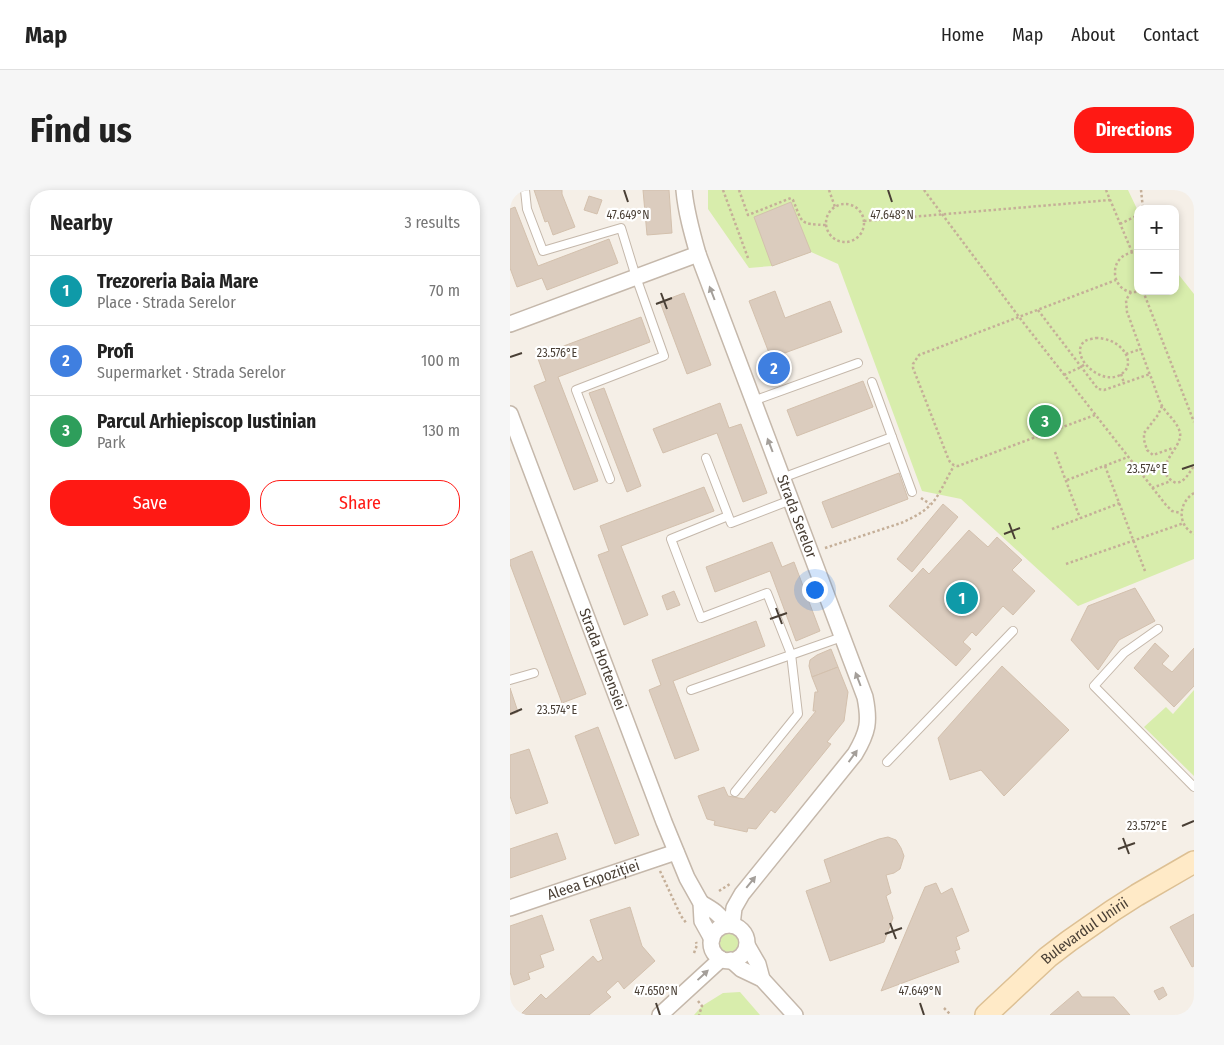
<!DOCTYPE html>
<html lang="en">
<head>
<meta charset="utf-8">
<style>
	body { margin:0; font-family:"Fira Sans Condensed",sans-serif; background:#f6f6f6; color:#222 }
	.controls { position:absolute; right:15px; top:15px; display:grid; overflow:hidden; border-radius:10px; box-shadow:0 2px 8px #0003 }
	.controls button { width:45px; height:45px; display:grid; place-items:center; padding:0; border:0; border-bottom:1px solid #e0e0e0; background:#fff; color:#222; font:25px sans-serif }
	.you { position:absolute; left:304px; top:399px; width:18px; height:18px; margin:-12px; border:4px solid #fff; border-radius:50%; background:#1a73e8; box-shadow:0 0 0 8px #1a73e833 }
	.badge { display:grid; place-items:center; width:32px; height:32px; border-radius:50%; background:#ff1914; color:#fff; font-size:16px; font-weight:700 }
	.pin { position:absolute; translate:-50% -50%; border:2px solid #fff; box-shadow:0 1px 5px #0006 }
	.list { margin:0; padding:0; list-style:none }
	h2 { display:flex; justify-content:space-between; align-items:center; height:65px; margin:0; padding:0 20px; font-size:21px }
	h2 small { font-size:16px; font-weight:400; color:#767676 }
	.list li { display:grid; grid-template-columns:32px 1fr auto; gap:15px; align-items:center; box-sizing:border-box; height:70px; padding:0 20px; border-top:1px solid #e0e0e0 }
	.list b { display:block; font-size:19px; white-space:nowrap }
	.list p { margin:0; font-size:16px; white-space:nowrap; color:#767676 }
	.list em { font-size:16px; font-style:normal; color:#767676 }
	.actions { display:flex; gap:10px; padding:15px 20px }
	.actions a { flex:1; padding:11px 0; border:1px solid #ff1914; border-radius:20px; text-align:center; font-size:18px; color:#ff1914 }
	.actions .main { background:#ff1914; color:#fff }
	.map { position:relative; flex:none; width:684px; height:825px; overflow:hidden; border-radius:20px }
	header { display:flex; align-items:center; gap:30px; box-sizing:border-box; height:70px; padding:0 25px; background:#fff; border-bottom:1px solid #e0e0e0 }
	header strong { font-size:24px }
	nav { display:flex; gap:28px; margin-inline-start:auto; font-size:18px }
	.intro { display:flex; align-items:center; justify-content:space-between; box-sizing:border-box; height:120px; padding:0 30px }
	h1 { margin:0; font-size:35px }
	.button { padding:12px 22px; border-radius:20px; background:#ff1914; color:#fff; font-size:18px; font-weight:700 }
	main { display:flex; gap:30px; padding:0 30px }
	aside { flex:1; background:#fff; border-radius:20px; box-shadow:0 2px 8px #0003 }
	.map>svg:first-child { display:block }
	.green { fill:#d8edac }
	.building { fill:#dbccbe; stroke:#d3c0ad }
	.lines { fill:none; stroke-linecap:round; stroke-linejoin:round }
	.lane-casing { stroke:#c5b8ab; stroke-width:10 }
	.street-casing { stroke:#c5b8ab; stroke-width:18 }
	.secondary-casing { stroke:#ddc094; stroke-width:24 }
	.path { stroke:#c5af98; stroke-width:2.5; stroke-dasharray:2.5 2.5; stroke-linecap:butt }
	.lane { stroke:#fff; stroke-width:8 }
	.street { stroke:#fff; stroke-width:15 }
	.secondary { stroke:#ffeac7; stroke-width:21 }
	.oneway { fill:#a49f9a }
	.ticks { fill:none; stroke:#493f35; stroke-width:2 }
	.labels { text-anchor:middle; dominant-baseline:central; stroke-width:4.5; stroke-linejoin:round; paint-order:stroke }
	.street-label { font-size:15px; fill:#493f35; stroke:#fff }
	.ticks-label { font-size:12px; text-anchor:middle; fill:#493f35; stroke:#fff; stroke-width:4.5; stroke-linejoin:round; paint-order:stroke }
</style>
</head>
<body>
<header>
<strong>Map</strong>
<nav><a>Home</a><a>Map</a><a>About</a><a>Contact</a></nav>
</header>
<div class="intro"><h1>Find us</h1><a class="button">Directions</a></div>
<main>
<aside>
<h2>Nearby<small>3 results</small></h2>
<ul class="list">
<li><span class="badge" style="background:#0f9aa8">1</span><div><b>Trezoreria Baia Mare</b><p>Place · Strada Serelor</p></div><em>70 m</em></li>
<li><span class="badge" style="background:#3f7fe0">2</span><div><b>Profi</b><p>Supermarket · Strada Serelor</p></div><em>100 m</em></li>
<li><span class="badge" style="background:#2e9e5b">3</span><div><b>Parcul Arhiepiscop Iustinian</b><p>Park</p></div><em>130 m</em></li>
</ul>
<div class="actions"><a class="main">Save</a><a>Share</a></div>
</aside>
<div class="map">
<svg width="684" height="825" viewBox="0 0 684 825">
	<rect width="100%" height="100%" fill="#f5efe7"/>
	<g class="green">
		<path d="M198 0H618L628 21V101H665V80L684 104V369L568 416 451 309 412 301 328 74 301 62 262 76 239 78 198 19Z"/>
		<path d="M684 500V586L634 537 656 517 663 524Z"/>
		<circle cx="219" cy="753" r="10"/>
		<path d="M230 802 250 825H184L192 816 213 803Z"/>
	</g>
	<g class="building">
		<path d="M24 0H52V4L65 37 43 45 38 31 35 32Z"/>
		<path d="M133 0H159L162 43 137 45Z"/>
		<path d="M79 6 92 10 87 24 74 20Z"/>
		<path d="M281 12 301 62 262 76 244 27Z"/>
		<path d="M5 17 28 76 99 49 108 73 37 100 32 88 7 97 0 78V19Z"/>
		<path d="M265 101 275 128 320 111 332 142 261 168 239 111Z"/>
		<path d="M174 103 201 175 177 184 150 112Z"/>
		<path d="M131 127 140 152 48 187 88 291 64 300 24 196 36 191 27 166Z"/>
		<path d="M353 191 363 217 287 246 277 220Z"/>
		<path d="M94 198 131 296 117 302 79 203Z"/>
		<path d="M210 213 219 238 231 234 257 303 233 312 207 243 153 263 143 239Z"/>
		<path d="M389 283 398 309 322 338 312 312Z"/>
		<path d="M194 297 204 321 111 356 138 425 114 435 88 365 99 361 90 336Z"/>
		<path d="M433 314 448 327 402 382 387 369Z"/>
		<path d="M459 340 478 357 487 347 512 370 502 380 525 401 503 425 493 416 466 446 462 442 453 452 461 459 446 476 379 416 413 378 419 384Z"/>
		<path d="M262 352 272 377 284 372 310 441 286 451 260 381 205 402 196 377Z"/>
		<path d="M22 361 76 504 52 513 0 374V370Z"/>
		<path d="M625 398 645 431 609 450 588 480 561 450 578 416Z"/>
		<path d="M164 401 170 415 157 420 152 406Z"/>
		<path d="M246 431 255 456 163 491 189 560 165 569 139 500 151 495 142 470Z"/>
		<path d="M645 453 659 466 652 474 662 482 684 458V496L664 517 624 478Z"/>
		<path d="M321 459 328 477 302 487 299 476 300 470 307 465Z"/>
		<path d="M492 476 559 540 494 606 471 580 440 590 428 548Z"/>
		<path d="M328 477 338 502 334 531 317 552 321 554 265 623 261 620 246 639 238 638 237 642 204 635 205 631 197 629 188 606 214 597 218 606 234 609 306 521H303L305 502H308L302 487Z"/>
		<path d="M0 498 8 522 0 525Z"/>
		<path d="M88 537 129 645 105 654 65 546Z"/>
		<path d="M19 559 38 613 6 624 0 606V565Z"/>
		<path d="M47 643 56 669 0 688V659Z"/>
		<path d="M378 647 386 650 391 658 394 666 390 679 384 683 376 685 381 703 376 706 383 728 374 752 320 771 296 701 321 692 314 670 369 649Z"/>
		<path d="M426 693 431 704 442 698 459 741 446 747 450 759 445 761 449 772 371 801 415 697Z"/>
		<path d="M120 717 132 756 145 771 114 799 108 791 96 802 101 807 79 825H10L31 804 36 809 83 766 88 772 93 769 80 730Z"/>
		<path d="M684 724V776L682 777 660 737Z"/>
		<path d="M32 725 44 760 30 765 34 777 18 783 20 789 4 795 0 782V736Z"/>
		<path d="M653 797 657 805 649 810 644 801Z"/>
		<path d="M568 801 572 807H604L620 825H540Z"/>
	</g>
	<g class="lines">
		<defs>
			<g id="lane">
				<path d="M15 0 17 19 33 61 111 38 126 87 154 166 66 200 100 289"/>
				<path d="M243 211 348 173"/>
				<path d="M382 247 402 302"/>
				<path d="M196 268 221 333 281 310"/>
				<path d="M272 288 382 247 362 192"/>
				<path d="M218 326 161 349 191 428 257 403 281 464 288 524 225 602"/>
				<path d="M648 439 614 463 584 496 684 597"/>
				<path d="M0 490 24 483"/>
				<path d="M181 500 332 447"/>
				<path d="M377 572 503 441"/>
			</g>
			<g id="street">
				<path id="s1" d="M174 0C176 22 182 43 188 64L355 507C360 532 358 542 345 564L232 704 224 718 222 735"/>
				<path d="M0 134 188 64"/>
				<path id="s2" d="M0 224 154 632 177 688 191 713 192 731 202 749"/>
				<path d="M191 713C202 719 210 724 217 735"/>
				<path id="s3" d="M0 718 166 662"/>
				<circle cx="219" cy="753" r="18"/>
				<path d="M237 755 248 774 252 789"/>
				<path d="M221 770 231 779 252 789 285 825"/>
				<path d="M150 825 211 769"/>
			</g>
			<g id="secondary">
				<path id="s4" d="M476 825 538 767 559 751 602 721 627 705 684 672"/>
			</g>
		</defs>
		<use href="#lane" class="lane-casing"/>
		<use href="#street" class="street-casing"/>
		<use href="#secondary" class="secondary-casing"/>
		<g class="path">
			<path d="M213 0 238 68"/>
			<path d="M229 0 238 25 281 8 283 10C293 34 289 34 316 35"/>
			<path d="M319 0 325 17"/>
			<path d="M414 0 509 127 656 315 662 321 671 323"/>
			<path d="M596 0 622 62"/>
			<path d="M631 0 633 19"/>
			<circle cx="335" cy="33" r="19"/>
			<path d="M354 31 600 10"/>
			<path d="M610 34 628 25"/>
			<path d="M628 62C593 62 601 110 631 101"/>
			<path d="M633 101 684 232"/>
			<path d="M621 102 616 110 617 122C625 143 632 164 640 185 644 194 647 205 651 214 656 224 668 232 670 243 673 259 638 279 666 293 676 291 678 284 684 276"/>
			<path d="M528 120 588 199 594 200 640 184"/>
			<path d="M586 148C592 148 600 150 605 153 618 161 625 178 608 186 588 194 558 164 575 151 578 149 583 149 586 148Z"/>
			<path d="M616 164 631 159"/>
			<path d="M611 184 614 193"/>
			<path d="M554 185 571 177 575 174"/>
			<path d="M652 216 648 225 634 243V250L637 260 643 265 663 258"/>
			<path d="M585 225 448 276C442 275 440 273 438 268L403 178V174L409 165 606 90"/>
			<path d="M545 262 570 328"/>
			<path d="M595 276 635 381"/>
			<path d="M557 290 618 267"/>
			<path d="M642 298 661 291"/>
			<path d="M684 303C668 313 667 335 684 344"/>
			<path d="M411 308 420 314"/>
			<path d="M542 339 610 313"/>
			<path d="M315 358 391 333C403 328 416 321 424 311 432 300 437 287 444 276"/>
			<path d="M556 374 674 333"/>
			<path d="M150 681 171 726 177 734"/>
			<path d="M209 701 220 694"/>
			<path d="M184 763 187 755 186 752"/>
			<path d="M188 811 192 816 189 825"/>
			<path d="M434 818 441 825"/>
		</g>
		<use href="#lane" class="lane"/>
		<use href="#street" class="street"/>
		<use href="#secondary" class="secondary"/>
	</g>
	<defs><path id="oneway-solid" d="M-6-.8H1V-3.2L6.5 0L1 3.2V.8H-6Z" transform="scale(1.25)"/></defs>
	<g class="oneway">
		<use href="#oneway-solid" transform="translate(202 103) rotate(-111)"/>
		<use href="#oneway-solid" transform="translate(260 255) rotate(-111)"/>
		<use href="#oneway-solid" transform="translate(348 489) rotate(-111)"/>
		<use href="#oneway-solid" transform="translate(343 566) rotate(-54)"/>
		<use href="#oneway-solid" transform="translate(241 692) rotate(-51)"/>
		<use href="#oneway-solid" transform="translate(193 785) rotate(-43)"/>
	</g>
	<path class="ticks" d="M114 0 118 12M378 0 382 12M151 103 157 119M146 114 162 108M0 167 12 163M672 279 684 275M499 333 505 349M494 344 510 338M266 418 272 434M260 429 277 423M0 524 12 519M672 636 684 631M613 648 619 664M608 659 625 653M380 733 386 749M375 744 392 738M146 813 150 825M410 813 414 825"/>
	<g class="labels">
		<g class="street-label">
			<text stroke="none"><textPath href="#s1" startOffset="346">Strada Serelor</textPath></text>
			<text stroke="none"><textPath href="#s2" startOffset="262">Strada Hortensiei</textPath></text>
			<text stroke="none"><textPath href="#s3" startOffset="88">Aleea Expoziției</textPath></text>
			<text stroke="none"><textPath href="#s4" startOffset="130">Bulevardul Unirii</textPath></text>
		</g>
	</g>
	<g class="ticks-label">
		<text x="118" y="29">47.649°N</text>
		<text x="382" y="29">47.648°N</text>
		<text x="47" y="167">23.576°E</text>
		<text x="637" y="283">23.574°E</text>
		<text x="47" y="524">23.574°E</text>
		<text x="637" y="640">23.572°E</text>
		<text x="146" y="805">47.650°N</text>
		<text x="410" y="805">47.649°N</text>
	</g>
</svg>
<div class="controls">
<button>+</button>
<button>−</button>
</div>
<div class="you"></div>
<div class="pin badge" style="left:452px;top:408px;background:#0f9aa8">1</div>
<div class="pin badge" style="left:264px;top:178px;background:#3f7fe0">2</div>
<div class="pin badge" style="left:535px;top:231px;background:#2e9e5b">3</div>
</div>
</main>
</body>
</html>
